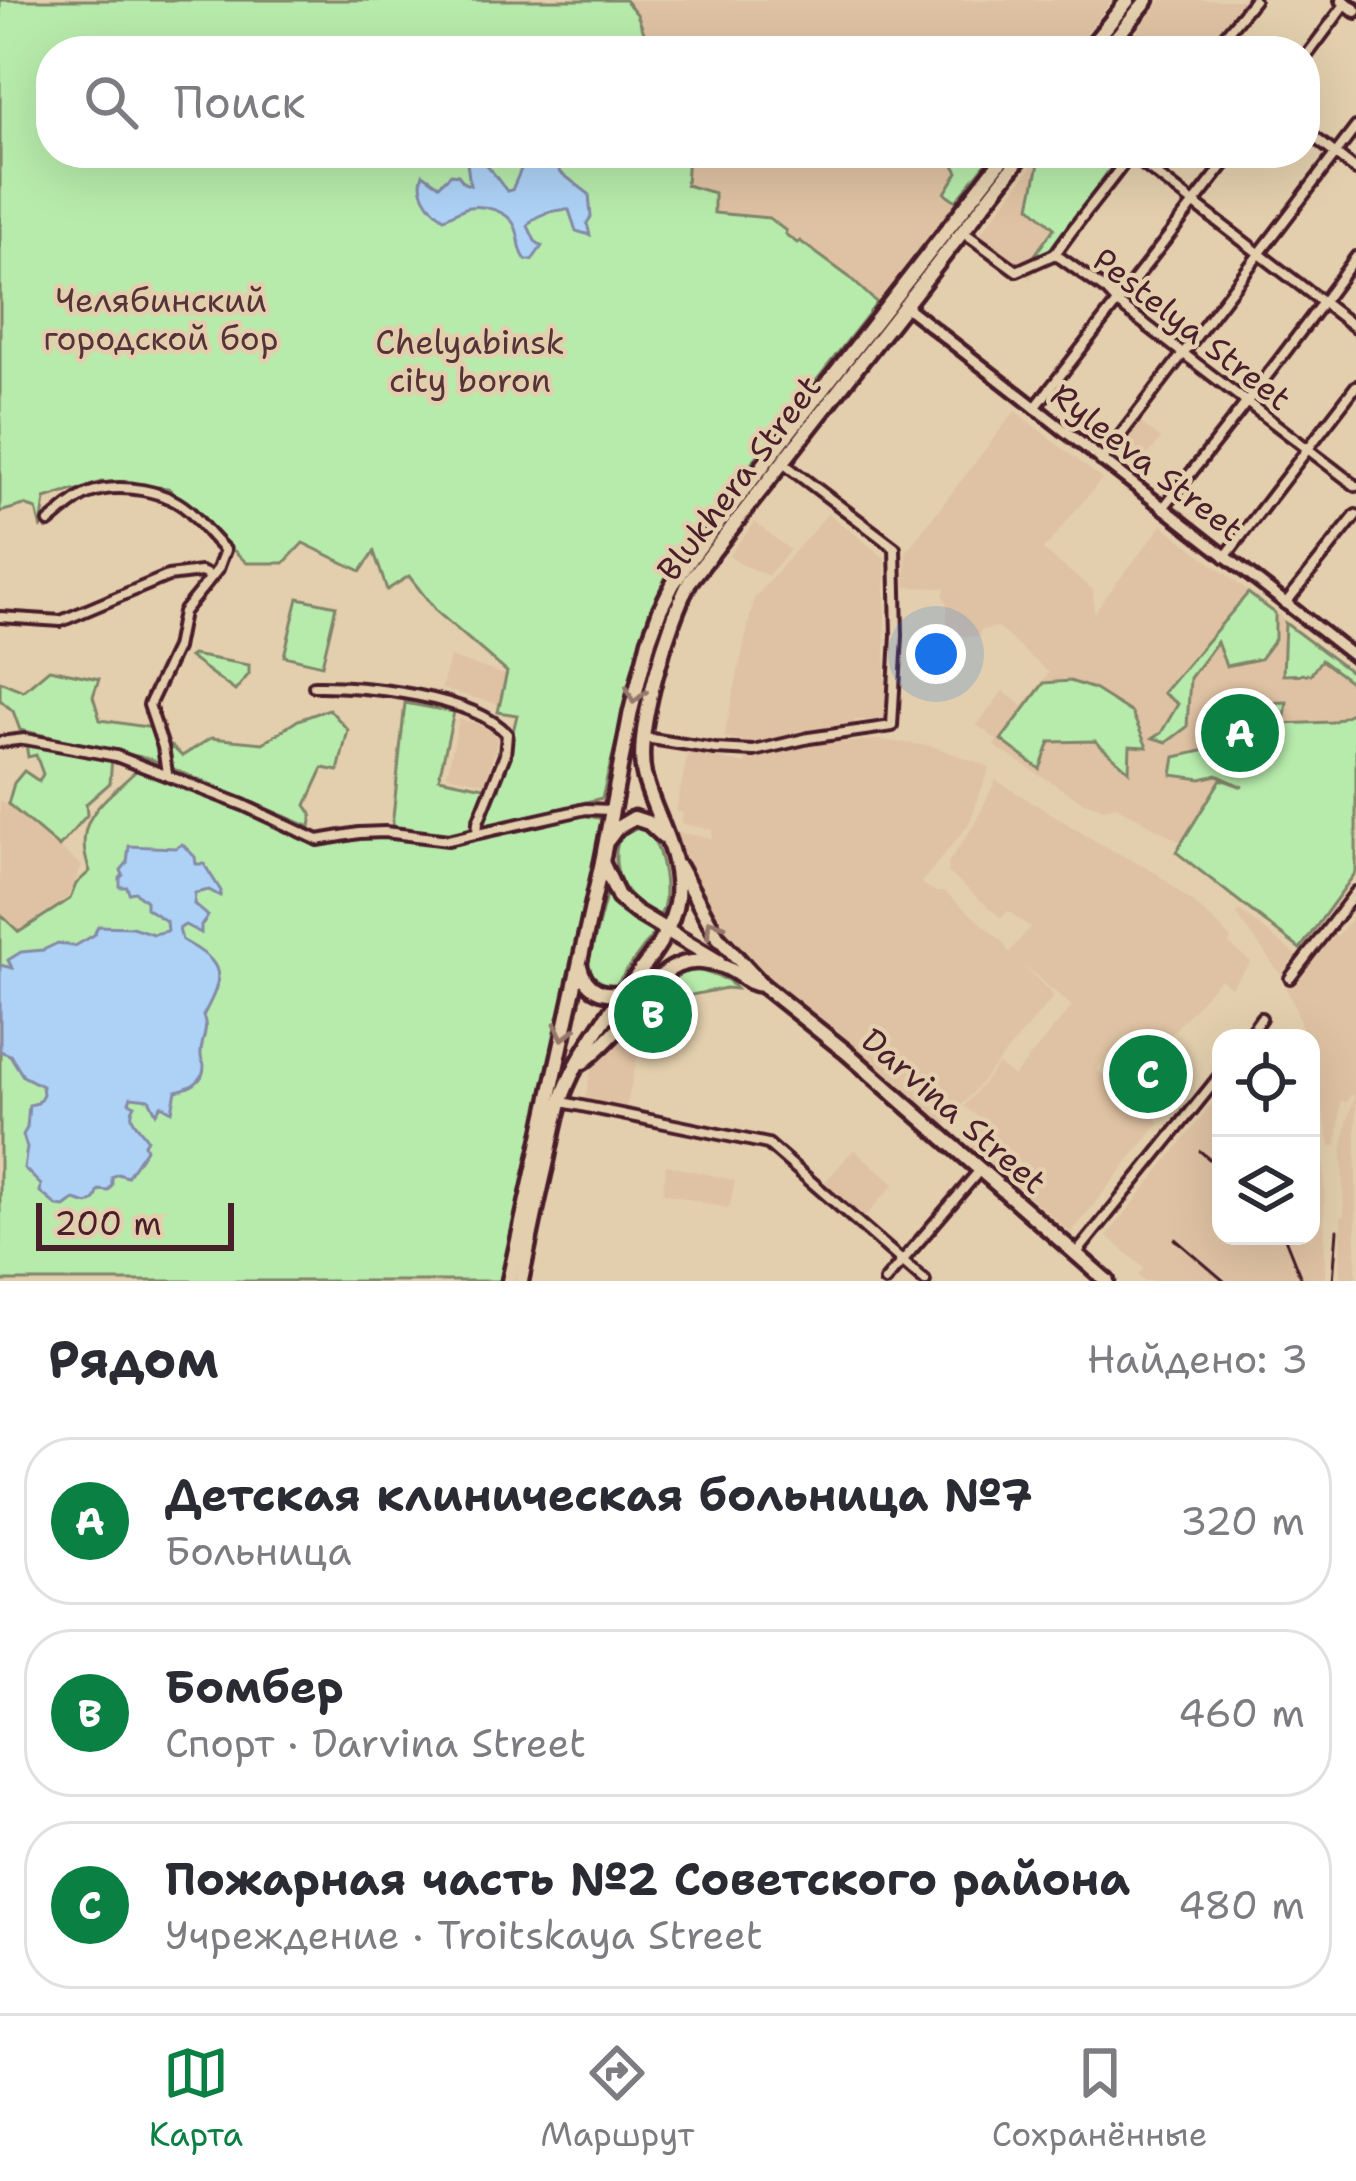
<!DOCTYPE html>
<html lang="ru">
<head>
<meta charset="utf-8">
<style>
	body { margin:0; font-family:"Shantell Sans",sans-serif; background:#f7f7f7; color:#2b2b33 }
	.controls { position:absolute; right:36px; bottom:36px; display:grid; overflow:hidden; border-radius:24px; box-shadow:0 12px 48px #0002 }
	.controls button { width:108px; height:108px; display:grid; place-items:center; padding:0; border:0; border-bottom:3px solid #e1e1e2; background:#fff; color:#2b2b33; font:60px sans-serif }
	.scale { position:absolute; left:36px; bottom:30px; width:198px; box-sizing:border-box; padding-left:12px; border:6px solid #4a1f2b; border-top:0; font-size:33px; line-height:42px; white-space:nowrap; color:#4a1f2b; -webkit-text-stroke:9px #e3cfad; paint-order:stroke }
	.you { position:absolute; left:936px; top:654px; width:42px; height:42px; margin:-30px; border:9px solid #fff; border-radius:50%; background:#1a73e8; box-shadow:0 0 0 18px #1a73e833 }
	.badge { display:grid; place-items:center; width:78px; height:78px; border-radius:50%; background:#0b8043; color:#fff; font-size:39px; font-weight:700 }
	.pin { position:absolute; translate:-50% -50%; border:6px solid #fff; box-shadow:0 3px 12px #0006 }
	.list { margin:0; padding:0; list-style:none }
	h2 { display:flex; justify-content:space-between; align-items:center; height:156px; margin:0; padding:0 48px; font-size:51px }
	h2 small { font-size:39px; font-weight:400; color:#7c7c81 }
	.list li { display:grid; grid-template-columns:78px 1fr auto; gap:36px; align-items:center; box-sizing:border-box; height:168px; margin:0 24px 24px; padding:0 24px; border:3px solid #e1e1e2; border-radius:48px }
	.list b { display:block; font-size:45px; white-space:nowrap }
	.list p { margin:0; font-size:39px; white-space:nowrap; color:#7c7c81 }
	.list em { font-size:39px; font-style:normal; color:#7c7c81 }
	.icon { flex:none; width:66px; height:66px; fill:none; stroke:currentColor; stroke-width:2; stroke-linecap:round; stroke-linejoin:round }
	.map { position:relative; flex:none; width:1356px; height:1281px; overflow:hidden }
	.search { position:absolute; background:#fff; box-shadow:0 12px 48px #0002; left:36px; right:36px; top:36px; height:132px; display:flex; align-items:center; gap:30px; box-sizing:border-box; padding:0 42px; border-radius:48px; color:#7c7c81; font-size:45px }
	.sheet { height:732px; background:#fff }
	nav { display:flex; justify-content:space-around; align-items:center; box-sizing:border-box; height:168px; border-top:3px solid #e1e1e2; background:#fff; font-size:33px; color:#7c7c81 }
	nav a { display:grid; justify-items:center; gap:6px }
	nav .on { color:#0b8043 }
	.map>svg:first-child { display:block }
	.built { fill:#dfc2a3 }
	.green { fill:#b7ebab; stroke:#80856b; stroke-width:3 }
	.water { fill:#add2f6; stroke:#858aa5; stroke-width:3 }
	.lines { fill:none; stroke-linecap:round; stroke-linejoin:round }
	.minor-casing { stroke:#4a1f2b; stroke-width:16 }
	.tertiary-casing { stroke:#4a1f2b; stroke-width:18 }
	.secondary-casing { stroke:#4a1f2b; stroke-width:20 }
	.primary-casing { stroke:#4a1f2b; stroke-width:21 }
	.minor { stroke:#e3cfad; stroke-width:8 }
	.tertiary { stroke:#e3cfad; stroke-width:9 }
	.secondary { stroke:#e3cfad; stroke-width:10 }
	.primary { stroke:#e3cfad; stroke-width:12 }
	.rail { stroke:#4a1f2b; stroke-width:3 }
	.oneway { stroke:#96776c }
	.labels { text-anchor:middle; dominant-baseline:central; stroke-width:9; stroke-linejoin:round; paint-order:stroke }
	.park-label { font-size:33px; fill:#553338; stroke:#e3cfad }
	.street-label { font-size:33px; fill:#4a1f2b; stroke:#e3cfad }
</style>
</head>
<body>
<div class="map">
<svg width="1356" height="1281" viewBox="0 0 1356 1281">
	<rect width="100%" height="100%" fill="#e3cfad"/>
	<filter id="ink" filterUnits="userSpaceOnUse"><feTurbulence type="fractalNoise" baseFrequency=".00833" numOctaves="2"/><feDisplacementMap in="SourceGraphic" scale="24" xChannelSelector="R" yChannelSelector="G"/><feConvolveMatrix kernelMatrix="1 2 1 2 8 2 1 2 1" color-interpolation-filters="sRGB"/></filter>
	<g filter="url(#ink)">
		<g class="built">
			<path d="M597 0H1112L1072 51H618Z"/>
			<path d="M1161 0H1244L1203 51H1122Z"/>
			<path d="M688 153H994L774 434 714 214 686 185Z"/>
			<path d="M1037 160 1090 201 1030 279 977 238Z"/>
			<path d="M1015 411 1102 479 1043 550 1093 590 1094 612 1162 525 1356 675V846L1222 779 1182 843 1116 806 1104 809 1081 801 994 746 997 740 977 725 1003 691 1023 706 1049 673 997 627 981 630 979 637 947 634V605L943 595 945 588 905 587 906 552Z"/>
			<path d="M1140 422 1161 439 1140 465 1119 449Z"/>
			<path d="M828 513 885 558V679L890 681 891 686 890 702 885 704V720H855L854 725 849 726 802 732 755 743 724 737 754 599Z"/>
			<path d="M755 522 790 550 768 576 741 564 729 555Z"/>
			<path d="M450 657 508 676 502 705 441 689Z"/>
			<path d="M459 719 500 729 486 783 447 775Z"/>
			<path d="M878 740 932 746 990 767 969 824 921 883 936 892H945L1004 943 1009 953 1030 927 1008 911 1001 918 948 872V863L974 825 996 780 1095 841 1156 873 1209 916 1231 939 1229 944 1251 962 1231 987 1220 979 1172 1033 1160 1037 1149 1051H1146L1126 1035 1096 1069 1160 1122 1071 1233 964 1140 981 1119 964 1106 998 1065 1014 1076 1072 1006 1024 966 1054 996 941 1130 731 943 704 902 674 832 712 838V830L681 823 683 813 676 811 688 752 745 764 746 759 816 744Z"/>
			<path d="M0 800 82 866 67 899 19 930 0 913Z"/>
			<path d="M1239 910 1296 955 1281 975 1240 919 1236 913Z"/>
			<path d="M1356 913V1281H1340L1341 1217 1344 1216 1342 1153 1347 1122 1355 1096 1350 1095 1347 1102 1341 1101 1337 1145 1331 1147 1311 1061V1038H1305L1295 1007 1285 987 1329 932 1337 936Z"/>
			<path d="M616 1041 640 1046 626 1108 585 1099 592 1066Z"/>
			<path d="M1221 1092V1236H1311V1156H1324L1325 1281H1144L1138 1276 1144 1268 1107 1236Z"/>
			<path d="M854 1149 894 1184 864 1218 824 1183Z"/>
			<path d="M666 1165 733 1180 735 1181 730 1205 727 1208 663 1193Z"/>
		</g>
		<g class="green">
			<path d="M0 0H625L637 14 651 51H51V153H688L686 185 714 193V213L769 218 786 231 785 234 797 243 800 241 849 277 877 303 671 566 649 612 602 798 452 835 392 827 405 703 454 712 439 778 499 790 517 715 498 712 507 672 437 612 409 576 387 590 374 552 361 571 303 543 284 563H247L168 488 101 482 76 492 74 490 45 499 41 529 36 509 24 505 0 512Z"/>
			<path d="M947 153H994L956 201 945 193 958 172Z"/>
			<path d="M1045 153H1108L1121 161 1109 170 1049 255 1034 256 1054 228 1030 206 1040 159Z"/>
			<path d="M1248 593 1275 613V639L1260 659 1226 666 1217 642 1190 678 1187 727 1167 742 1153 738 1161 733 1178 704 1163 693Z"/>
			<path d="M298 598 336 606 322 665 284 656Z"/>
			<path d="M1285 623 1356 676V686L1321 660 1311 674 1283 675Z"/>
			<path d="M192 655 249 665V674L235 691 189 657Z"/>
			<path d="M49 669 99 679 93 696 100 720 153 728 182 756 211 738 263 743 298 720 329 709 348 730 338 771 323 768 306 805 312 814 310 827 150 759 20 730 13 711 0 700V681L23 691Z"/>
			<path d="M1070 681 1094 689 1132 713 1147 747 1130 746 1129 771 1095 741 1050 742 1040 769 1001 740 1044 683Z"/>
			<path d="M1287 702 1285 716 1281 724 1332 722 1356 711V872L1300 949 1176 852 1221 779 1243 787 1217 775 1201 779 1172 775 1175 757 1206 750 1207 732 1233 704Z"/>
			<path d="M26 743 112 757 110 783 86 804 87 815 59 847 8 804 14 783 24 771 39 781 43 774 36 755 28 757Z"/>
			<path d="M141 766 241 806 319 842 359 835 448 842 578 814 608 820 502 1281H0V914L19 932 70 899 76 884 90 871C69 818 107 800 141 766Z"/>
			<path d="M630 825C633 825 637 824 640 825 661 832 672 898 660 915 632 904 614 883 616 852 618 838 619 833 630 825Z"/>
			<path d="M607 892 622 913 654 933 615 986C600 988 594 983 586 971Z"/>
			<path d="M696 969 728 980 736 989 726 988 677 998 661 985 668 976Z"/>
		</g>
		<g class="water">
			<path d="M528 153H551L560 172 589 194 591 217 587 223 590 235 576 231 569 210C556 209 533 215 528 226L535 241 542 246 532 260H526C517 249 521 236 514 224 506 211 485 205 470 207 461 208 453 215 444 218 430 209 416 190 423 174L439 185 451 174 458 175 464 183 470 185 466 155C493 164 491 173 507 191L512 190Z"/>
			<path d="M182 844 195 857 196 864H204L221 891 220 896 209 890 195 893 194 904 208 916 201 926V933L185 925 179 929 182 940C226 964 225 975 203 1016 210 1031 200 1040 201 1056 201 1060 204 1063 204 1066 204 1083 189 1088 176 1091L172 1111 161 1105 156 1113 149 1099 131 1097 129 1102 135 1105C125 1119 140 1127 147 1139L144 1144 146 1149 127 1177 118 1174 112 1177V1185L108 1191 99 1190 95 1200 88 1204 74 1200 65 1207 57 1206 40 1192 41 1185 24 1168 27 1148 23 1135 27 1128 29 1105 38 1103 43 1094 42 1086 23 1076 10 1055 0 1051V965L12 968 8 960 21 952 43 950 58 943 75 946 94 935 98 926 132 927 153 934 167 931 166 921 146 908V901L135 892 129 893 127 887H120V878L123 875 121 870 127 863 129 846 176 848Z"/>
		</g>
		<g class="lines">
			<defs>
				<g id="minor">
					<path d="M1212 51 1254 0"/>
					<path d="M1305 58 1346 3"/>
					<path d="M1305 130 1356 170"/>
					<path d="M1131 155 1356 328"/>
					<path d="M962 231 1017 271 1055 254"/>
					<path d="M1055 254 1107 291 1120 305 1356 486"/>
					<path d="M1055 254C1078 220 1106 188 1130 155"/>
					<path d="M1035 408 1233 153"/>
					<path d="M1101 461 1356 127"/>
					<path d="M1163 508C1229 426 1294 342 1356 257"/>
					<path d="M49 522C61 513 73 500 87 494 118 481 170 490 193 515 204 527 213 539 225 550L218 569 183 612 176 648 149 705 163 747 167 773"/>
					<path d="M1225 557 1356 386"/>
					<path d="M1285 604 1356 515"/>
					<path d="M0 617 61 621 168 576 201 572 210 576"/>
					<path d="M314 686C363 685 474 696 507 734L505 755 478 822 477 833"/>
					<path d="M645 738 715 749 754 751 809 738 892 726 897 635 895 548 783 463"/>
					<path d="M0 742 25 739 116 756 243 805 318 840 359 833 385 832 448 840 586 809 611 810"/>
					<path d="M1290 978 1356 892"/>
					<path d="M1247 1038 1261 1018"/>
					<path d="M562 1102 768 1144 925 1281"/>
					<path d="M1076 1254 1221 1074"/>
					<path d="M885 1281 980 1170"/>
				</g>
				<path id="tertiary" d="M905 306 1356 658"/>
				<path id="secondary" d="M1342 0 1356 11"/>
				<g id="primary">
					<path d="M1087 51 1128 0"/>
					<path d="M1105 51 1147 0"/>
					<path d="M608 840 617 828 634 818 649 823 663 836"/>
					<path d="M602 862 619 898 636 912 718 961"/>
					<path d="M679 867 717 936 762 985 846 1052 1107 1281"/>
					<path d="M580 966C585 989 603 998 626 991"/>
					<path d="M583 1062C598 1050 611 1037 624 1022 644 997 663 958 702 962 710 963 722 965 729 969 742 975 747 984 762 985"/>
					<path d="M509 1281 602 862 631 711 649 640 660 610 673 584 695 553 1007 153"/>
					<path d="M521 1281C529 1242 537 1203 546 1165 552 1138 556 1110 567 1085 580 1055 600 1026 619 999 641 969 673 935 677 897 681 852 654 816 644 775 634 732 669 620 690 581L1024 153"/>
				</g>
			</defs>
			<use href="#minor" class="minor-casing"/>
			<use href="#tertiary" class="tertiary-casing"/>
			<use href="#secondary" class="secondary-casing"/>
			<use href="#primary" class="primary-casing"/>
			<use href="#minor" class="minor"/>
			<use href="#tertiary" class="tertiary"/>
			<use href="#secondary" class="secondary"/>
			<use href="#primary" class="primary"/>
			<g class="rail">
				<path d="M1200 1151 1221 1169"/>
				<path d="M1284 1236 1302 1281"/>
				<path d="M1175 1239 1224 1281"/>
				<path d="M1333 1281 1337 1230"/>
			</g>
		</g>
		<defs><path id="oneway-chevron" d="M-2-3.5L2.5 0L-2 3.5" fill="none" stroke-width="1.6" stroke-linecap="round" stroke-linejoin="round" transform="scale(3)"/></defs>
		<g class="oneway">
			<use href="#oneway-chevron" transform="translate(635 695) rotate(104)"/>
			<use href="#oneway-chevron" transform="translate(713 927) rotate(-124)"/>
			<use href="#oneway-chevron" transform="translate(564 1032) rotate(103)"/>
		</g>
	</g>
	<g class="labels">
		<g class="park-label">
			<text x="161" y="300">Челябинский<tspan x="161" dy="38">городской бор</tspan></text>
			<text x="470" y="342">Chelyabinsk<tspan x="470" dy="38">city boron</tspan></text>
		</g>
		<g class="street-label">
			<text transform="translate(1192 329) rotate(38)">Pestelya Street</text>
			<text transform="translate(1147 462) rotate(38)">Ryleeva Street</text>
			<text transform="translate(739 478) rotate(-53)">Blukhera Street</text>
			<text transform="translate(954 1111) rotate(41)">Darvina Street</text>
		</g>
	</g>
</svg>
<div class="controls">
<button><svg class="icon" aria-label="locate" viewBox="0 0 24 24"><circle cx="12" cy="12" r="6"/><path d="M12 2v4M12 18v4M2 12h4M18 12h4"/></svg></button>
<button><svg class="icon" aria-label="layers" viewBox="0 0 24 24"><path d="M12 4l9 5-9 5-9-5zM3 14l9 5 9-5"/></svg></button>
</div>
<div class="scale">200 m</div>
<div class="you"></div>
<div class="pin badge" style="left:1240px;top:733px">A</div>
<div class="pin badge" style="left:653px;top:1014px">B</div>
<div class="pin badge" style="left:1148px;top:1074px">C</div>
<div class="search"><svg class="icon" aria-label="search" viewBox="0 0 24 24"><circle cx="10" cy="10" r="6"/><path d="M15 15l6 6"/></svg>Поиск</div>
</div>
<section class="sheet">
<h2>Рядом<small>Найдено: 3</small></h2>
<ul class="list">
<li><span class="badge">A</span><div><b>Детская клиническая больница №7</b><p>Больница</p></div><em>320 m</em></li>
<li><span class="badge">B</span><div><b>Бомбер</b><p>Спорт · Darvina Street</p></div><em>460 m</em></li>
<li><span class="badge">C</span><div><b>Пожарная часть №2 Советского района</b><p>Учреждение · Troitskaya Street</p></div><em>480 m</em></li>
</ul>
</section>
<nav>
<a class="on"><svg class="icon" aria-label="map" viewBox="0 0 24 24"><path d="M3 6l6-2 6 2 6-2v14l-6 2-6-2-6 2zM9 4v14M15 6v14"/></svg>Карта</a>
<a><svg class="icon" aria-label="directions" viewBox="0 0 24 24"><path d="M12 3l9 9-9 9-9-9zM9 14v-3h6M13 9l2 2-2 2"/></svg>Маршрут</a>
<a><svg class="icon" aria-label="saved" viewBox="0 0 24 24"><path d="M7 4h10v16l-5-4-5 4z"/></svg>Сохранённые</a>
</nav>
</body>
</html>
